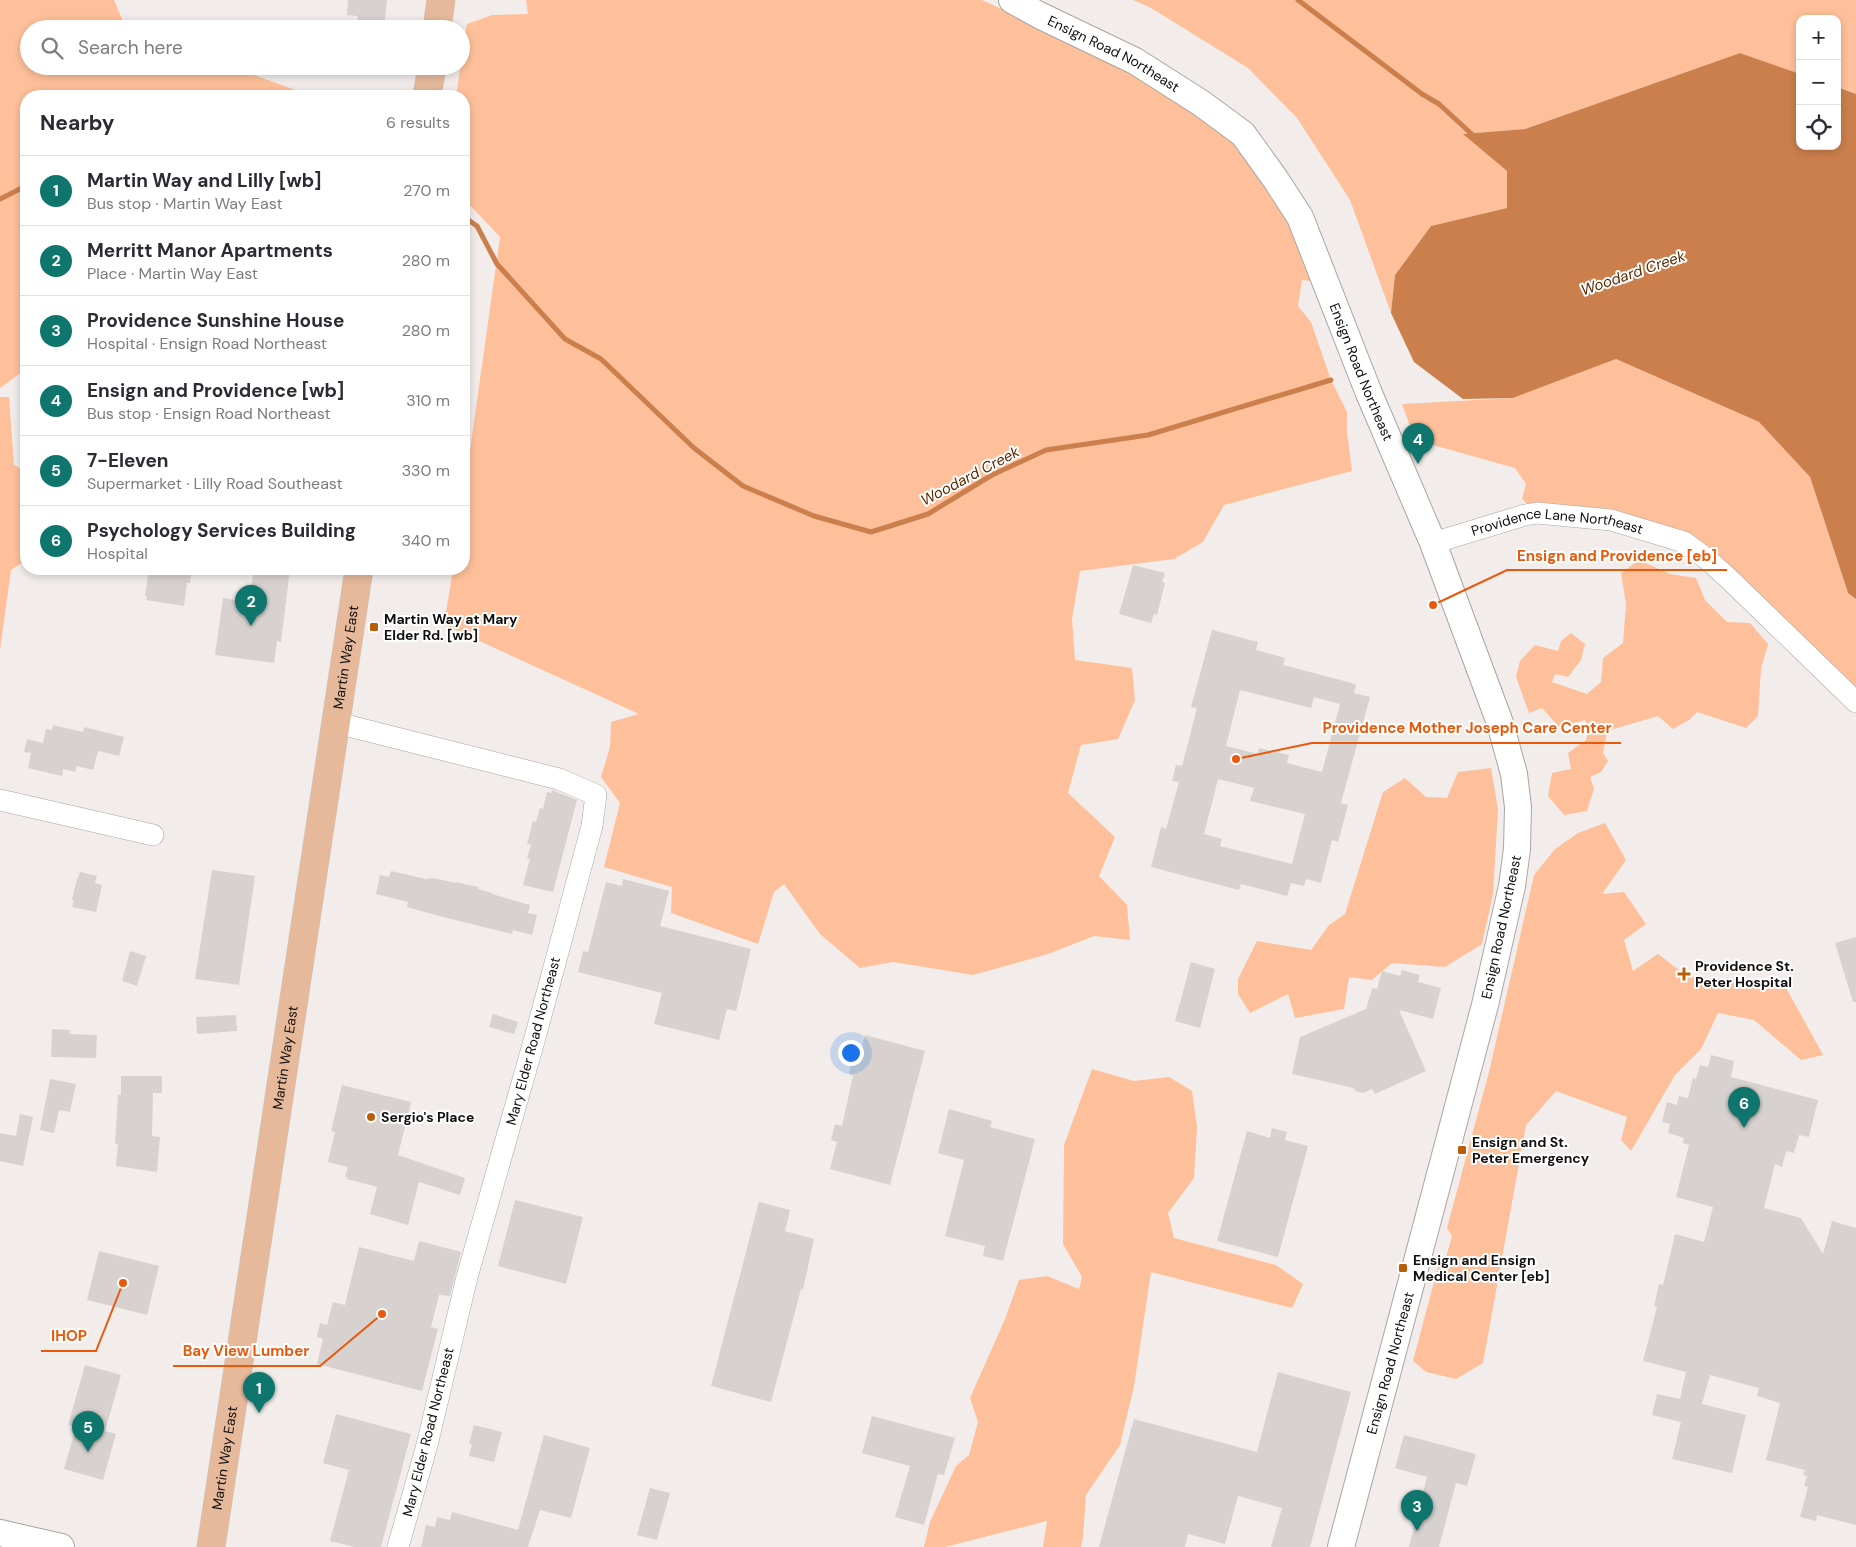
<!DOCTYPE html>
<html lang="en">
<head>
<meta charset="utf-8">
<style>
	body { margin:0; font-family:"DM Sans",sans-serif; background:#f2f2f3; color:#2b2b33 }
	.controls { position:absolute; right:15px; top:15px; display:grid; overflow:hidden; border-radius:10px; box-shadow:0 2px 8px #0003 }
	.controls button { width:45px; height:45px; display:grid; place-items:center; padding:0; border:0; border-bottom:1px solid #e1e1e2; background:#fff; color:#2b2b33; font:25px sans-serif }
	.you { position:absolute; left:850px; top:1052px; width:18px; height:18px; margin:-12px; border:4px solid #fff; border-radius:50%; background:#1a73e8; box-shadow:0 0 0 8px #1a73e833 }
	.badge { display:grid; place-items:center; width:32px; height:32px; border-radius:50%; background:#0f766e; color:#fff; font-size:16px; font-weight:700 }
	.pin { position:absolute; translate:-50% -41px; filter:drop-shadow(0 1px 2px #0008) }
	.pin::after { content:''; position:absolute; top:26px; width:18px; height:15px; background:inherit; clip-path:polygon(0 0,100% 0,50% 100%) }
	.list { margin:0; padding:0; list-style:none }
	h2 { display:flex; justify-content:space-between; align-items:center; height:65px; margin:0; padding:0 20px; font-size:21px }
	h2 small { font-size:16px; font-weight:400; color:#7c7c81 }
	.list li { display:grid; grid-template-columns:32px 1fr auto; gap:15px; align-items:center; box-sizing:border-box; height:70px; padding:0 20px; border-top:1px solid #e1e1e2 }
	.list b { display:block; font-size:19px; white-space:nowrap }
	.list p { margin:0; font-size:16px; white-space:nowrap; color:#7c7c81 }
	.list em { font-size:16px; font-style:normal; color:#7c7c81 }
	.icon { flex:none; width:28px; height:28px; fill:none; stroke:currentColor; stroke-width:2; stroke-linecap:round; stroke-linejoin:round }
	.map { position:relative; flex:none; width:1856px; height:1547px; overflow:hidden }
	.search { position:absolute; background:#fff; box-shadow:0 2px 8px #0003; left:20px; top:20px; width:450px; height:55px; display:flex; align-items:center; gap:12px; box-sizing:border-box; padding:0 18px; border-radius:28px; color:#7c7c81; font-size:19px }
	.panel { position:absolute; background:#fff; box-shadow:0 2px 8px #0003; left:20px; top:90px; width:450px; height:485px; border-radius:20px }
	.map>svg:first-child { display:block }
	.green { fill:#fec09a }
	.water { fill:#cb7f4c }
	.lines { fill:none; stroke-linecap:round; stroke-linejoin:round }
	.stream { stroke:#cb7f4c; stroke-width:5 }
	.building { fill:#d7d2cf; fill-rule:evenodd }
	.minor-casing { stroke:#aaa5a2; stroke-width:22 }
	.tertiary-casing { stroke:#aaa5a2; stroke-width:28 }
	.primary-casing { stroke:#cbcaca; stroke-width:29 }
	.minor { stroke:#fff; stroke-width:21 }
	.tertiary { stroke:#fff; stroke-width:26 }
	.primary { stroke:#e6b99b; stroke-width:28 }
	.poi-dot { fill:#ba5d09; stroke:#fff; stroke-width:2 }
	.labels { text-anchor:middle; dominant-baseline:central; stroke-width:4; stroke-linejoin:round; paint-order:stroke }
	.street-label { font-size:14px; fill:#110f0e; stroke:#fff }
	.poi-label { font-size:14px; font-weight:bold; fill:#110f0e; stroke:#fff; text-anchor:start }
	.water-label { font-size:15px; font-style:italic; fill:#5c2a01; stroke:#fff }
	.leader { fill:none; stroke:#e8590c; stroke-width:2 }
	.callout-dot { fill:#e8590c; stroke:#fff; stroke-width:2 }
	.callout-label { font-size:15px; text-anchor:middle; font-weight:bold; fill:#e8590c; stroke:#fff; stroke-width:4; stroke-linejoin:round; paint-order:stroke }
</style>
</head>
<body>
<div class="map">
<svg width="1856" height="1547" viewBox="0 0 1856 1547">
	<rect width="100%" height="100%" fill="#f2edea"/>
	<g class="green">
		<path d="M0 0H114L122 19 131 29H29V66H229L312 96H26V369L0 388Z"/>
		<path d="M526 0H982L1135 70 1234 137 1289 210 1320 282 1302 280 1298 306 1311 322 1331 380 1347 412V432L1352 471 1224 505 1203 542 1174 559 1080 571 1072 619 1075 660 1132 668 1135 700 1118 739 1081 745 1068 793 1115 837 1099 876 1127 905 1130 940 1094 936 1048 954 973 975 893 962 860 968 820 934 784 884 774 892 758 944 671 913 672 887 604 867 620 803 601 777 610 747 611 722 639 714 444 625 453 569H464V493L500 237 464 199V96H456L467 24 492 15 528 14Z"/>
		<path d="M1133 0H1856V94L1837 87V19H1800V74L1740 53 1525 129 1464 134 1507 171V208L1431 226 1395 275 1391 313 1350 200 1297 118 1248 68 1151 8Z"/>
		<path d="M1616 359 1759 422 1810 477 1848 593 1856 599V702L1684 542 1537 513 1522 499 1526 484 1515 468 1415 440 1402 404 1513 398Z"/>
		<path d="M0 397H9L14 465 26 471V560L11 570 0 650Z"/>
		<path d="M1639 560 1670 574 1696 578 1705 600 1727 622 1750 623 1768 644 1761 669 1758 716 1746 728 1697 712 1689 720 1673 729 1658 716 1607 731 1603 753 1608 761 1601 772 1590 777 1594 789 1587 811 1564 815 1548 796 1552 773 1571 769 1568 753 1586 740 1589 729 1585 720 1559 727 1542 708 1529 713 1516 677 1520 661 1535 645 1558 651 1561 641 1571 633 1585 644 1581 660 1568 677 1555 674 1552 682 1587 694 1601 682 1603 658 1623 643 1626 604 1621 573Z"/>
		<path d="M1491 768 1498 809 1493 894 1482 944 1445 967 1392 963 1372 980 1349 977 1344 1009 1295 1018 1288 994 1250 1013 1238 994V979L1257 941 1311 950 1329 925 1345 914 1383 792 1405 778 1426 797 1447 798 1458 772Z"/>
		<path d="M1605 823 1626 860 1602 894 1624 892 1646 924 1624 940 1633 971 1658 954 1687 976 1784 984 1823 1055 1801 1060 1754 1020 1718 1013 1701 1049 1675 1075 1631 1151 1621 1140 1627 1117 1556 1091 1526 1125 1483 1363 1456 1379 1426 1372 1413 1361 1438 1267 1445 1261 1452 1236 1447 1228 1489 1072 1534 875 1555 849 1578 833Z"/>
		<path d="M1092 1069 1134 1081 1169 1077 1192 1091 1197 1127 1194 1178 1168 1213 1174 1238 1276 1265 1303 1284 1292 1308 1151 1272 1134 1386 1120 1445 1086 1495 1083 1537 1081 1547H1043L1047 1521 945 1547H924L930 1522 956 1466 969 1455 978 1422 970 1398 1005 1319 1019 1280 1047 1276 1079 1289 1082 1277 1063 1244 1064 1145Z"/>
	</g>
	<path class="water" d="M1740 53 1800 74V146H1837V87L1856 94V599L1848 593 1810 477 1759 422 1616 359 1513 398 1463 399 1414 362 1391 313 1395 275 1431 226 1507 208V171L1463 134 1525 129Z"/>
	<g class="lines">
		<g class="stream">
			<path d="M1298 0 1422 94 1439 104 1476 138"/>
			<path d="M0 199 26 186"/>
			<path d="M464 217 477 226 497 264 565 339 601 359 694 448 743 486 814 516 871 532 928 514 992 475 1046 450 1148 435 1331 380"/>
		</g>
	</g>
	<g class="building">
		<path d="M348 0H387L384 29H356L358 16 347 15Z"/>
		<path d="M1133 565 1165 573 1162 582 1165 583 1157 615 1154 614 1151 623 1119 614Z"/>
		<path d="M149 569H192L190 583H187L184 606 146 600 147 597 145 596Z"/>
		<path d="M254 569H290L281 642 277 641 274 663 215 655 223 598 249 602Z"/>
		<path d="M1212 630 1258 642 1256 650 1285 658 1283 665 1352 683 1356 685 1354 693 1370 697 1341 803 1348 805 1338 842 1332 840 1321 883 1306 879 1304 886 1291 883 1287 896 1241 884 1239 890 1151 867 1161 827 1166 829 1179 782 1172 781 1176 765 1182 766 1197 708 1191 707ZM1240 690 1311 708 1314 697 1340 704 1322 772 1287 763 1289 755 1259 748 1258 754 1226 746ZM1218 779 1254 788 1250 801 1305 814 1292 864 1220 846 1222 839 1204 834Z"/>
		<path d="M53 725 83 732 84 727 124 737 119 756 98 751 93 770 77 766 75 772 63 769 62 776 28 768 31 753 24 752 27 739 43 743 46 729 52 730Z"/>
		<path d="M552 790 577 800 553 892 523 885 530 859 527 858 531 845 527 844 533 821 536 822 540 808 543 809 547 792 552 793Z"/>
		<path d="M212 870 255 876 239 985 195 979Z"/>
		<path d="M391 871 426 879 433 878 456 883V882L478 887V889L492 893V894L530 905 528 913 537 915 532 935 513 930 512 934 439 916 407 907 408 902 376 894 380 875 389 877Z"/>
		<path d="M80 872 97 876 95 883 102 885 96 912 72 907 74 900H72L77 878 78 879Z"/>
		<path d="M623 879 669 891 660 926 751 949 736 1011 727 1009 719 1040 654 1024 662 993 578 972 583 951 588 952 606 882 622 886Z"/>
		<path d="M1856 937V1002H1853L1835 943Z"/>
		<path d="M130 951 146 956 137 986 122 981Z"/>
		<path d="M1191 962 1215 969 1200 1028 1175 1021Z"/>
		<path d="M1402 970 1420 975 1418 982 1441 988 1433 1019 1399 1010 1426 1071 1375 1094 1372 1089 1363 1093 1355 1091 1354 1088 1292 1074 1300 1037 1366 1009 1372 988 1377 989 1382 971 1400 976Z"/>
		<path d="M493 1014 518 1022 514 1034 489 1027Z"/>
		<path d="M236 1015 237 1031 197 1034 196 1017Z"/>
		<path d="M52 1029 70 1030V1034L97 1035 96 1058 51 1057Z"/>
		<path d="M865 1035 925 1051 890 1185 830 1169 837 1142 831 1140 835 1124 842 1126 853 1076 849 1074 852 1060 858 1062Z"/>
		<path d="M1711 1055 1734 1061 1731 1077 1818 1100 1809 1137 1799 1135 1794 1153 1786 1151 1782 1167 1775 1164 1764 1208 1801 1218 1823 1254 1832 1221 1856 1228V1525L1817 1515 1816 1521 1800 1517 1808 1487 1804 1486 1807 1476 1803 1475 1805 1470 1766 1460 1780 1403 1757 1396 1759 1388 1710 1375 1702 1404 1746 1415 1732 1473 1672 1459 1681 1422 1652 1415 1657 1394 1680 1399 1686 1372 1643 1361 1657 1307 1654 1306 1659 1284 1663 1285 1675 1234 1704 1242 1713 1207 1676 1197 1689 1145 1683 1143 1684 1138 1668 1133 1670 1124 1662 1122 1667 1102 1677 1105 1679 1096 1688 1098 1693 1078 1696 1079 1700 1065 1708 1067Z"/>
		<path d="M121 1076H162V1093H153L152 1136 160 1137 157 1172 116 1166 118 1144H115L118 1095H121Z"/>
		<path d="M50 1079 76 1084 70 1112 59 1110 54 1133 40 1130Z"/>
		<path d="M342 1085 411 1102 398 1155 465 1178 460 1195 419 1182 408 1225 370 1214 377 1187 347 1179 348 1177H345L348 1167 328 1162 335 1132 331 1131Z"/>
		<path d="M949 1109 992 1121 990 1127 1035 1139 1003 1261 983 1256 985 1246 945 1236 964 1160 938 1153Z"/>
		<path d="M20 1114 33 1117 23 1166 0 1161V1133L16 1136Z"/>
		<path d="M1272 1128 1287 1132 1285 1140 1308 1146 1278 1257 1217 1241 1247 1131 1270 1138Z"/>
		<path d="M515 1200 583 1217 566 1284 498 1266Z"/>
		<path d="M759 1202 790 1210 785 1231 814 1239 803 1290 801 1289 771 1402 711 1386Z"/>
		<path d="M419 1241 461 1252 450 1296 439 1295 431 1327 438 1329 422 1391 317 1364 323 1339 317 1337 320 1323 327 1325 333 1302 345 1305 359 1247 414 1261Z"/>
		<path d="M99 1251 159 1266 147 1315 87 1300Z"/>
		<path d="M85 1365 121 1375 105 1431 116 1434 103 1480 64 1469 76 1427 68 1425Z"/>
		<path d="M1278 1372 1351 1392 1310 1547H1271L1282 1508 1238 1496 1225 1544 1188 1534 1185 1547H1099L1134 1419 1257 1452Z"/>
		<path d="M336 1414 411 1434 381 1547H354L330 1541 349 1470 323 1463Z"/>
		<path d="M872 1416 955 1438 944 1475 938 1474 924 1525 895 1517 910 1466 862 1453Z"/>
		<path d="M474 1425 502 1432 494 1462 469 1456 472 1444H469Z"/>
		<path d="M544 1435 590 1448 571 1518 540 1510 528 1547H421L426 1525 435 1527 437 1517 450 1520 452 1512 518 1530Z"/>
		<path d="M1404 1435 1476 1454 1467 1486 1456 1483 1439 1547H1409L1427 1477 1395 1468Z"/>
		<path d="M650 1488 670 1493 657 1540 637 1535Z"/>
	</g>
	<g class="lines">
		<defs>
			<g id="minor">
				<path id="s1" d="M1433 543 1525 515 1537 513 1611 520 1684 542 1707 559 1727 577 1856 702"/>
				<path d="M337 723 559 779 596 795 592 826 536 1034 467 1277 427 1445 398 1547"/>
				<path d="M0 800 153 835"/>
			</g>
			<g id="tertiary">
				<path id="s2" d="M1012 0 1039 15 1135 61 1201 103 1243 134 1276 180 1300 217 1368 391 1433 543 1500 723 1514 774 1518 807 1517 849 1512 886 1485 1005 1341 1547"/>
				<path d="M0 1533 61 1547"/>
			</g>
			<g id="primary">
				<path d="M437 29 441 0"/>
				<path d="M427 96 432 66"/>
				<path id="s3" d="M211 1547 359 569"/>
			</g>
		</defs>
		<use href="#minor" class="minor-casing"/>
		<use href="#tertiary" class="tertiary-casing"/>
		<use href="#primary" class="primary-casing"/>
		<use href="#minor" class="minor"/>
		<use href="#tertiary" class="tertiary"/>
		<use href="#primary" class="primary"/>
	</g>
	<g class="poi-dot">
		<rect x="369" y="622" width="10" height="10" rx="2.5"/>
		<path d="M1681.5 966.5h5v5h5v5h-5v5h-5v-5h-5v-5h5z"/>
		<circle cx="371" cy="1117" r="5"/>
		<rect x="1457" y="1145" width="10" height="10" rx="2.5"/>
		<rect x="1398" y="1263" width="10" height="10" rx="2.5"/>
	</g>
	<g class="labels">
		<g class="street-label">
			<text stroke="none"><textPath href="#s2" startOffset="115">Ensign Road Northeast</textPath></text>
			<text stroke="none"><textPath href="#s2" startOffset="535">Ensign Road Northeast</textPath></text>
			<text stroke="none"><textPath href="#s1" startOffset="128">Providence Lane Northeast</textPath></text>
			<text stroke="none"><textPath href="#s3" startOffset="900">Martin Way East</textPath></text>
			<text transform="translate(1501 927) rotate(-78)">Ensign Road Northeast</text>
			<text transform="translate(533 1041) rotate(-75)">Mary Elder Road Northeast</text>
			<text stroke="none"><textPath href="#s3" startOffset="495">Martin Way East</textPath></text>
			<text transform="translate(1390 1363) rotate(-75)">Ensign Road Northeast</text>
			<text transform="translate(428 1432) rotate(-76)">Mary Elder Road Northeast</text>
			<text stroke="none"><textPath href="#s3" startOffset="90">Martin Way East</textPath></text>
		</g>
		<g class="poi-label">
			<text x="384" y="619">Martin Way at Mary<tspan x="384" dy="16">Elder Rd. [wb]</tspan></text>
			<text x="1695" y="966">Providence St.<tspan x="1695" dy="16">Peter Hospital</tspan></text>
			<text x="381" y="1117">Sergio's Place</text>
			<text x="1472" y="1142">Ensign and St.<tspan x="1472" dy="16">Peter Emergency</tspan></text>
			<text x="1413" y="1260">Ensign and Ensign<tspan x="1413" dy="16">Medical Center [eb]</tspan></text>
		</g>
		<g class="water-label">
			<text transform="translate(1633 273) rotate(-19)">Woodard Creek</text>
			<text transform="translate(970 476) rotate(-28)">Woodard Creek</text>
		</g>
	</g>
	<path class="leader" d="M1433 605L1507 570H1727M1236 759L1312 743H1621M123 1283L96 1351H41M382 1314L320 1366H173"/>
	<g class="callout-dot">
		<circle cx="1433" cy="605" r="5"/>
		<circle cx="1236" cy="759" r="5"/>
		<circle cx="123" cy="1283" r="5"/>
		<circle cx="382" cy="1314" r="5"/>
	</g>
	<g class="callout-label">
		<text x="1617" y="561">Ensign and Providence [eb]</text>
		<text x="1467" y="733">Providence Mother Joseph Care Center</text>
		<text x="69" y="1341">IHOP</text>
		<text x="246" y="1356">Bay View Lumber</text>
	</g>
</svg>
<div class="controls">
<button>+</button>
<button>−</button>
<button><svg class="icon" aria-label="locate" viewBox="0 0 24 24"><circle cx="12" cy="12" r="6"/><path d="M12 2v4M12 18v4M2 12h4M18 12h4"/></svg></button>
</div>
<div class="you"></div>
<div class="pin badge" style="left:259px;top:1413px">1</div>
<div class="pin badge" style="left:251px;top:626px">2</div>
<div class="pin badge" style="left:1417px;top:1531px">3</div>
<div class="pin badge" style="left:1418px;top:464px">4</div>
<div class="pin badge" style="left:88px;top:1452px">5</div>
<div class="pin badge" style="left:1744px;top:1128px">6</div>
<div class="search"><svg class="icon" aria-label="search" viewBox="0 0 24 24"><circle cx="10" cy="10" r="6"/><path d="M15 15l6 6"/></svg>Search here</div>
<section class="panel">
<h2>Nearby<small>6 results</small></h2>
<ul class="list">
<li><span class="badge">1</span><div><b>Martin Way and Lilly [wb]</b><p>Bus stop · Martin Way East</p></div><em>270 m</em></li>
<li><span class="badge">2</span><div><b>Merritt Manor Apartments</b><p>Place · Martin Way East</p></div><em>280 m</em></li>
<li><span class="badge">3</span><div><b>Providence Sunshine House</b><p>Hospital · Ensign Road Northeast</p></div><em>280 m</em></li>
<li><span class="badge">4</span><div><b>Ensign and Providence [wb]</b><p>Bus stop · Ensign Road Northeast</p></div><em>310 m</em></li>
<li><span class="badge">5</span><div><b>7-Eleven</b><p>Supermarket · Lilly Road Southeast</p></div><em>330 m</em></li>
<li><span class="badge">6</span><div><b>Psychology Services Building</b><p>Hospital</p></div><em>340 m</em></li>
</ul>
</section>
</div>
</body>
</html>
